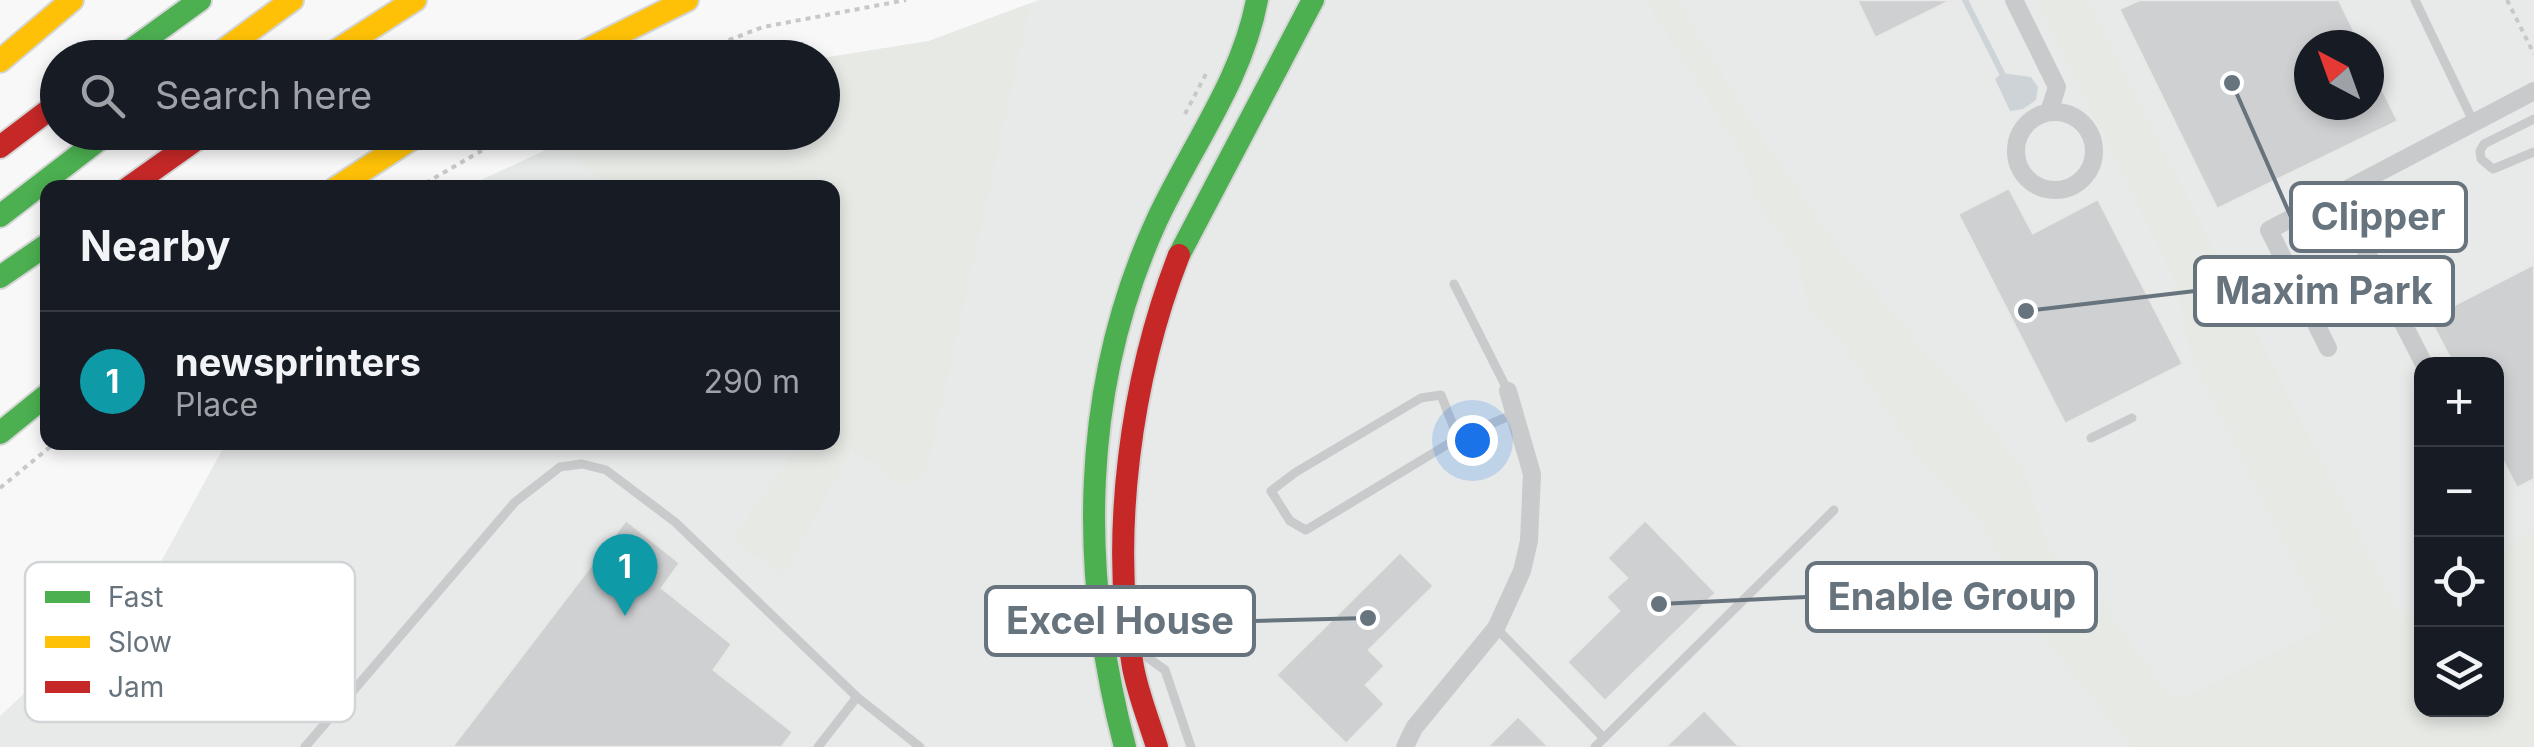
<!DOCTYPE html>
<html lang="en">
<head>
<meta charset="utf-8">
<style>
	body { margin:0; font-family:Inter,sans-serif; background:#242831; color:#f1f3f6 }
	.controls { position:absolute; right:30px; bottom:30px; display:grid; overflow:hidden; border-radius:20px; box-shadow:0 5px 15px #0003 }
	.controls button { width:90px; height:90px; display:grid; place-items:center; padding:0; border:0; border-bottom:2px solid #363941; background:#171b24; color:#f1f3f6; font:50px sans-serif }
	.compass { position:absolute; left:2294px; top:30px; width:90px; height:90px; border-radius:50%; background:#171b24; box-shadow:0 5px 15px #0003; rotate:319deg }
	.you { position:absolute; left:1472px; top:440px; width:35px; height:35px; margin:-25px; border:8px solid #fff; border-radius:50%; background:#1a73e8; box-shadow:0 0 0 15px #1a73e833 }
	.badge { display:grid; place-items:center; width:65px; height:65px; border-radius:50%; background:#7c3aed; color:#fff; font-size:32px; font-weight:700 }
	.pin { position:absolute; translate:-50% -82px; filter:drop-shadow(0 2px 5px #0008) }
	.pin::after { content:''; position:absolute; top:52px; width:35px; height:30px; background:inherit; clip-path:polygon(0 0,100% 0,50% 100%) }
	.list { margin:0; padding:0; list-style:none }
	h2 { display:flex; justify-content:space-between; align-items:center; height:130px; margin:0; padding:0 40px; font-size:42px }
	h2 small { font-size:32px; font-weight:400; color:#9ea1a6 }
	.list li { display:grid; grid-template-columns:65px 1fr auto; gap:30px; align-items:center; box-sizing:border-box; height:140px; padding:0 40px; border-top:2px solid #363941 }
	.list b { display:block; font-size:38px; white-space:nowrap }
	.list p { margin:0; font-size:32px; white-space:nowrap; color:#9ea1a6 }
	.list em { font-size:32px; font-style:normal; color:#9ea1a6 }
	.icon { flex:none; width:55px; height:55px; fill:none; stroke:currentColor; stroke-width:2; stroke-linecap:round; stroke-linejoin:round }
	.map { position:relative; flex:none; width:2534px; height:747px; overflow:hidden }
	.search { position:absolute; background:#171b24; box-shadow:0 5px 15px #0003; left:40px; top:40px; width:800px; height:110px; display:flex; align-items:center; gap:25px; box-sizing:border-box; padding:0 35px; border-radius:55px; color:#9ea1a6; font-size:38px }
	.panel { position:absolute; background:#171b24; box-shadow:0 5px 15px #0003; left:40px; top:180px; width:800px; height:270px; border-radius:20px }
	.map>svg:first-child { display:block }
	.built { fill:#e8eae9; fill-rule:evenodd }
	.green { fill:#e7e9e5 }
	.water { fill:#cdd3d6 }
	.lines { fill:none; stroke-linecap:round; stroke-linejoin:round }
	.stream { stroke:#cdd3d6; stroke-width:6 }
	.building { fill:#ced0d1; stroke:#e8e8e7; stroke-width:2.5 }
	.fast-casing { stroke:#d4d5d5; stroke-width:26 }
	.slow-casing { stroke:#d4d5d5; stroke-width:26 }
	.jam-casing { stroke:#d4d5d5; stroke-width:26 }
	.path { stroke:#c8c8c9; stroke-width:4; stroke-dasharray:5 5; stroke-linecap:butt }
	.lane { stroke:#c9cacc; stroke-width:9 }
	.street { stroke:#c9cacc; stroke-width:18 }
	.fast { stroke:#4caf50; stroke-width:22 }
	.slow { stroke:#ffc107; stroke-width:22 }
	.jam { stroke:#c62828; stroke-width:22 }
	.key { fill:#fff; stroke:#d1d5d8; stroke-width:2.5 }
	.key-label { font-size:28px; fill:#67747e }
	.leader { fill:none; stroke:#67747e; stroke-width:4 }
	.callout-dot { fill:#67747e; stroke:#fff; stroke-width:4 }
	.callout { fill:#fff; stroke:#67747e; stroke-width:4 }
	.callout-label { font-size:38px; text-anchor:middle; font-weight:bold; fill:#67747e }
</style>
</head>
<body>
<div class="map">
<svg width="2534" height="747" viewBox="0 0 2534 747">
	<rect width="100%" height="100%" fill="#f8f8f8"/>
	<path class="built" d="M1039 0H2534V747H0V716L157 569 226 443 832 442V188L466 187 582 133 822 132 823 58 929 41ZM2309 45H2369V105H2309ZM2422 364H2496V710H2422Z"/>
	<g class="green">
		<path d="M1645 0H1678L1749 118 1830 236 1924 350 1966 393 2025 472 2046 542 2101 602 2167 692 2185 697 2326 626 2191 356 2174 279 2037 1 2088 0 2402 620 2421 607 2422 710H2496L2497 554 2534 530V747H2131L2047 642 1977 516 1946 490 1920 460 1843 344 1808 311 1800 263 1755 200 1744 157Z"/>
		<path d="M1031 3 927 471 905 485 851 450 784 575 731 540 800 443 832 442V188L603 187 561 142 582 132H822L823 58 929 41Z"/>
	</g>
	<path class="water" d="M2002 73 2031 77 2038 87 2036 100 2023 109 2010 111 1995 79Z"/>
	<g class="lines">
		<path class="stream" d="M1965 0 2005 79"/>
	</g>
	<g class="building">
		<path d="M1857 0H1952L1875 38Z"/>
		<path d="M2139 0H2339L2361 45H2309V105H2369V62L2398 121 2217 209 2119 9Z"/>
		<path d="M2009 188 2033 233 2098 199 2183 364 2065 424 1958 214Z"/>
		<path d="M2534 264V479L2517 488 2496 448V364H2453L2429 318Z"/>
		<path d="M626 520 680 563 662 588 732 644 714 670 793 732 782 747H452Z"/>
		<path d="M1645 520 1716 593 1605 701 1567 662 1619 611 1606 597 1627 578 1607 558Z"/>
		<path d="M1400 552 1434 586 1369 650 1385 666 1366 685 1385 704 1346 744 1276 675Z"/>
		<path d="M1704 710 1740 747H1665Z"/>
		<path d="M1518 716 1549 747H1487Z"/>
	</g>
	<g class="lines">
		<defs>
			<g id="fast">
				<path d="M120 58 200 0"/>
				<path d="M0 216 109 132"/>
				<path d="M1179 255 1313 0"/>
				<path d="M0 277 48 244"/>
				<path d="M0 433 48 394"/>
				<path d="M1125 747C1079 572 1080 387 1157 220 1191 147 1242 80 1257 0"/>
			</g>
			<g id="slow">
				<path d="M213 58 292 0"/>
				<path d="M325 58 415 0"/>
				<path d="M571 58 687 0"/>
				<path d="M0 61 72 0"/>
				<path d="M336 188 422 132"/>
			</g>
			<g id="jam">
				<path d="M0 147 58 103"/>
				<path d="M128 188 207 132"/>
				<path d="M1157 747C1149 721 1138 694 1133 667 1109 536 1131 378 1179 255"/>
			</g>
		</defs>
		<use href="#fast" class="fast-casing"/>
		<use href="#slow" class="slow-casing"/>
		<use href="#jam" class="jam-casing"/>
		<g class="path">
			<path d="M2507 0 2534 54"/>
			<path d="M682 58 763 27 906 0"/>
			<path d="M1185 114 1206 74"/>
			<path d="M417 188 514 132"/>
			<path d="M0 488 56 442"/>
		</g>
		<g class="lane">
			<path d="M2415 0 2473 121"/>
			<path d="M2534 119 2484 144 2480 151 2481 159 2493 169 2534 152"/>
			<path d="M1454 284 1508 391"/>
			<path d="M1458 438 1441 395 1421 398 1296 472 1271 491 1290 521 1306 530 1458 438 1516 413"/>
			<path d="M2091 438 2132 418"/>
			<path d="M1496 628 1604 738"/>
			<path d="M1137 650 1165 670 1191 747"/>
			<path d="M305 747 515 502 560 467 582 464 606 470 675 522 857 697 920 747"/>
			<path d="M818 747 857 697"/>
			<path d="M1595 747 1834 510"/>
		</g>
		<g class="street">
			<path d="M2014 0 2057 87 2049 112"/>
			<circle cx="2055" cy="151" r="39"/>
			<path d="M2337 195 2424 364"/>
			<path d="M2328 348 2269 230 2534 91"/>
			<path d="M1405 747 1414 728 1496 628 1522 571 1529 541 1532 474 1508 391"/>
		</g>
		<use href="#fast" class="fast"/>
		<use href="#slow" class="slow"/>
		<use href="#jam" class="jam"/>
	</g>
	<rect x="25" y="562" width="330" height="160" rx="15" class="key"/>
	<rect x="45" y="591" width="45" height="12" fill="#4caf50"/>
	<rect x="45" y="636" width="45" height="12" fill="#ffc107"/>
	<rect x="45" y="681" width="45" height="12" fill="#c62828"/>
	<g class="key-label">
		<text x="108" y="607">Fast</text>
		<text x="108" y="652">Slow</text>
		<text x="108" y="697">Jam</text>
	</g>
	<path class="leader" d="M2232 83L2291 217M2026 311L2195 291M1659 604L1807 597M1368 618L1254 621"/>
	<g class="callout-dot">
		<circle cx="2232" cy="83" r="10"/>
		<circle cx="2026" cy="311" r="10"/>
		<circle cx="1659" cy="604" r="10"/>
		<circle cx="1368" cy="618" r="10"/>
	</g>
	<g class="callout">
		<rect x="2291" y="183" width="175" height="68" rx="10"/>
		<rect x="2195" y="257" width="258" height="68" rx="10"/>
		<rect x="1807" y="563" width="289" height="68" rx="10"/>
		<rect x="986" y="587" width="268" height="68" rx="10"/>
	</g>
	<g class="callout-label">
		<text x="2378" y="230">Clipper</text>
		<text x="2324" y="304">Maxim Park</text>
		<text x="1952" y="610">Enable Group</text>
		<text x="1120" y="634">Excel House</text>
	</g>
</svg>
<div class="controls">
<button>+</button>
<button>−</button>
<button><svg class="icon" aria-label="locate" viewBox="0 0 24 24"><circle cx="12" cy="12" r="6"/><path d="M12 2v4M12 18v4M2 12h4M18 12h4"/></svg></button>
<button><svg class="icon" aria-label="layers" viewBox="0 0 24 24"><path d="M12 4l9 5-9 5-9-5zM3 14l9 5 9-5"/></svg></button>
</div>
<svg class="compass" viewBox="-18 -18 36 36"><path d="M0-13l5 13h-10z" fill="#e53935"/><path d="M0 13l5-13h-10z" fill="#9ea1a6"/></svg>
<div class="you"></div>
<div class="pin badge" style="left:625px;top:616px;background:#0f9aa8">1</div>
<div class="search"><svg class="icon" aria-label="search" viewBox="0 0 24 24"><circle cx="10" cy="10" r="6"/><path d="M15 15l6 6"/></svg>Search here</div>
<section class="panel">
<h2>Nearby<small></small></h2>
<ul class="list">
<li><span class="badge" style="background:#0f9aa8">1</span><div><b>newsprinters</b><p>Place</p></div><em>290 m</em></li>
</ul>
</section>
</div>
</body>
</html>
